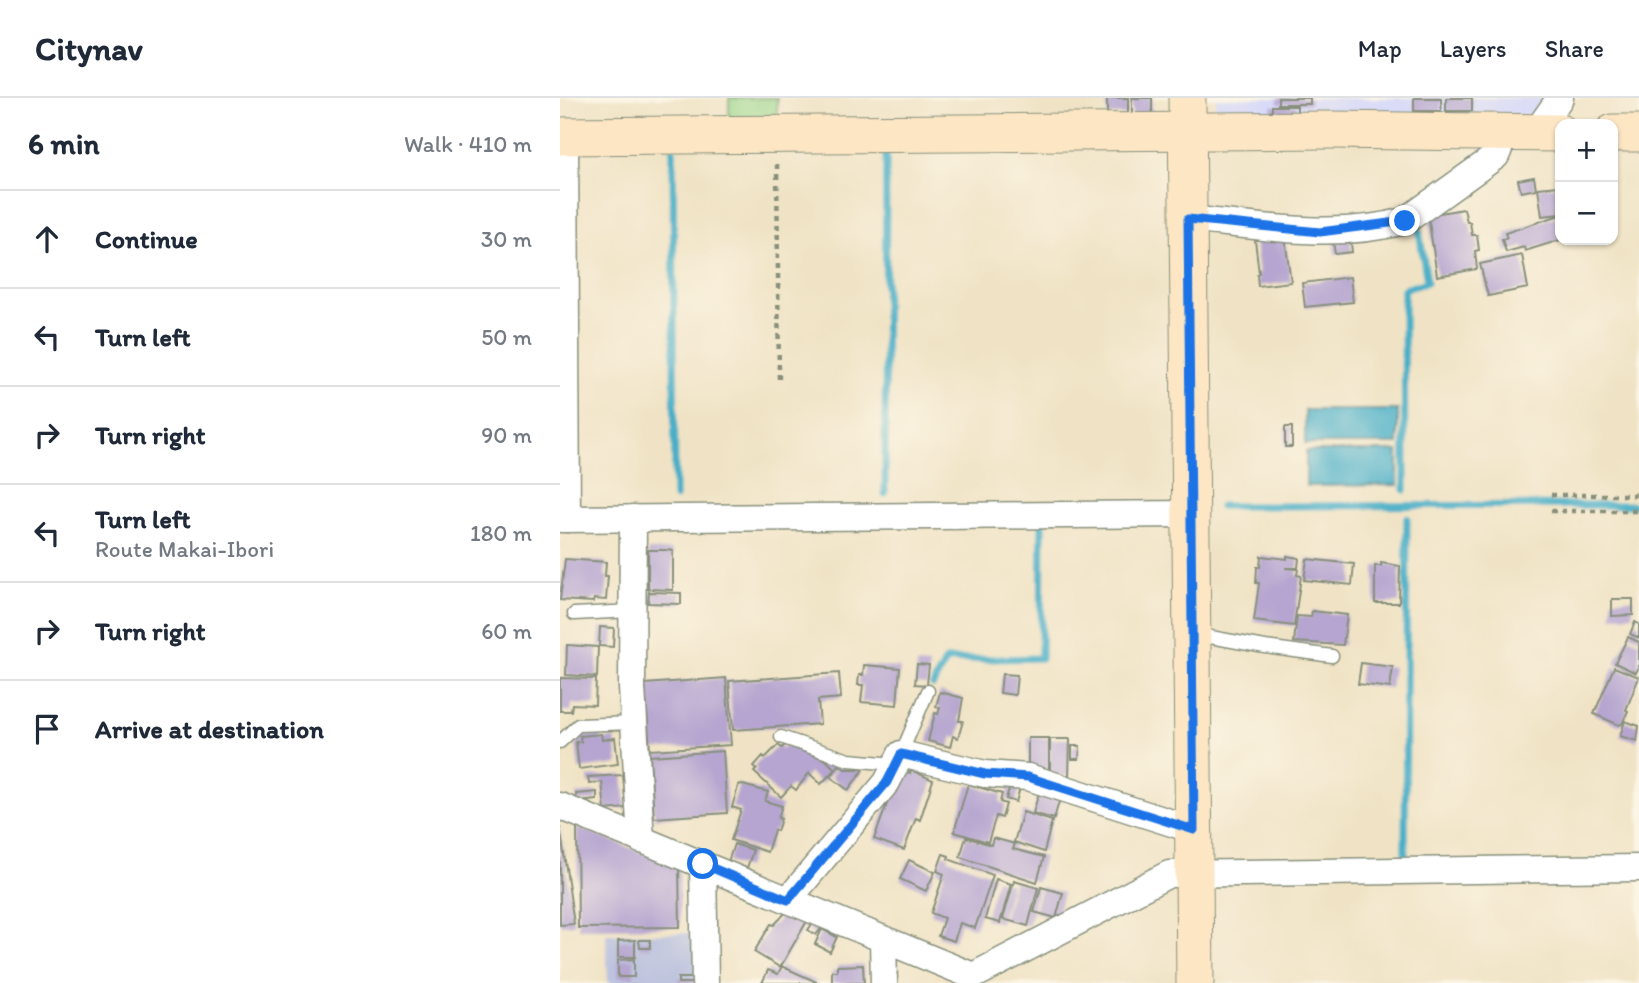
<!DOCTYPE html>
<html lang="en">
<head>
<meta charset="utf-8">
<style>
	body { margin:0; font-family:Itim,sans-serif; background:#f2f2f3; color:#1f2937 }
	.controls { position:absolute; right:21px; top:21px; display:grid; overflow:hidden; border-radius:14px; box-shadow:0 2px 5px #0004 }
	.controls button { width:63px; height:63px; display:grid; place-items:center; padding:0; border:0; border-bottom:2px solid #e0e1e3; background:#fff; color:#1f2937; font:35px sans-serif }
	.stop { position:absolute; width:21px; height:21px; margin:-16px; border:5px solid #1a73e8; border-radius:50%; background:#fff }
	.stop.end { background:#1a73e8; border-color:#fff; box-shadow:0 2px 7px #0008 }
	.list { margin:0; padding:0; list-style:none }
	h2 { display:flex; justify-content:space-between; align-items:center; height:91px; margin:0; padding:0 28px; font-size:30px }
	h2 small { font-size:23px; font-weight:400; color:#747a83 }
	.list li { display:grid; grid-template-columns:46px 1fr auto; gap:21px; align-items:center; box-sizing:border-box; height:98px; padding:0 28px; border-top:2px solid #e0e1e3 }
	.list b { display:block; font-size:26px; white-space:nowrap }
	.list p { margin:0; font-size:23px; white-space:nowrap; color:#747a83 }
	.list em { font-size:23px; font-style:normal; color:#747a83 }
	.icon { flex:none; width:38px; height:38px; fill:none; stroke:currentColor; stroke-width:2; stroke-linecap:round; stroke-linejoin:round }
	.map { position:relative; flex:none; width:1079px; height:885px; overflow:hidden }
	header { display:flex; align-items:center; gap:42px; box-sizing:border-box; height:98px; padding:0 35px; background:#fff; border-bottom:2px solid #e0e1e3 }
	header strong { font-size:33px }
	nav { display:flex; gap:38px; margin-inline-start:auto; font-size:24px }
	main { display:flex }
	aside { flex:1; background:#fff }
	.map>svg:first-child { display:block }
	.built { fill:#d5d8f9 }
	.industrial { fill:#bdc3de }
	.green { fill:#99d487; stroke:#5c885e; stroke-width:2 }
	.water { fill:#48afc7; stroke:#34767e; stroke-width:2 }
	.lines { fill:none; stroke-linecap:round; stroke-linejoin:round }
	.stream { stroke:#48afc7; stroke-width:7 }
	.building { fill:#b5a5d0 }
	.lane-casing { stroke:#88907c; stroke-width:15 }
	.street-casing { stroke:#88907c; stroke-width:29 }
	.secondary-casing { stroke:#88907c; stroke-width:39 }
	.path { stroke:#88907c; stroke-width:4.5; stroke-dasharray:5 5; stroke-linecap:butt }
	.lane { stroke:#fff; stroke-width:12 }
	.street { stroke:#fff; stroke-width:26 }
	.secondary { stroke:#fce6c4; stroke-width:37 }
	.route { stroke:#1a73e8; stroke-width:9 }
</style>
</head>
<body>
<header>
<strong>Citynav</strong>
<nav><a>Map</a><a>Layers</a><a>Share</a></nav>
</header>
<main>
<aside>
<h2>6 min<small>Walk · 410 m</small></h2>
<ul class="list">
<li><svg class="icon" aria-label="ahead" viewBox="0 0 24 24"><path d="M12 20V5M6 11l6-6 6 6"/></svg><div><b>Continue</b></div><em>30 m</em></li>
<li><svg class="icon" aria-label="left" viewBox="0 0 24 24"><path d="M17 20v-9H6M10 6l-5 5 5 5"/></svg><div><b>Turn left</b></div><em>50 m</em></li>
<li><svg class="icon" aria-label="right" viewBox="0 0 24 24"><path d="M7 20v-9h11M14 6l5 5-5 5"/></svg><div><b>Turn right</b></div><em>90 m</em></li>
<li><svg class="icon" aria-label="left" viewBox="0 0 24 24"><path d="M17 20v-9H6M10 6l-5 5 5 5"/></svg><div><b>Turn left</b><p>Route Makai-Ibori</p></div><em>180 m</em></li>
<li><svg class="icon" aria-label="right" viewBox="0 0 24 24"><path d="M7 20v-9h11M14 6l5 5-5 5"/></svg><div><b>Turn right</b></div><em>60 m</em></li>
<li><svg class="icon" aria-label="arrive" viewBox="0 0 24 24"><path d="M6 21V4h12l-3 4 3 4H6"/></svg><div><b>Arrive at destination</b></div></li>
</ul>
</aside>
<div class="map">
<svg width="1079" height="885" viewBox="0 0 1079 885">
	<rect width="100%" height="100%" fill="#fcf5e5"/>
	<filter id="ink" filterUnits="userSpaceOnUse"><feTurbulence type="fractalNoise" baseFrequency=".0143" numOctaves="2"/><feDisplacementMap in="SourceGraphic" scale="14" xChannelSelector="R" yChannelSelector="G"/><feConvolveMatrix kernelMatrix="1 2 1 2 8 2 1 2 1" color-interpolation-filters="sRGB"/></filter>
	<filter id="wash" filterUnits="userSpaceOnUse"><feTurbulence type="fractalNoise" baseFrequency=".00686" numOctaves="4" result="noise"/><feDisplacementMap in="SourceGraphic" scale="28" xChannelSelector="R" yChannelSelector="G"/><feGaussianBlur stdDeviation="1.57" result="paint"/><feColorMatrix in="noise" values="0 0 0 0 0 0 0 0 0 0 0 0 0 0 0 0 0 1.4 0 .05"/><feComposite in="paint" operator="in"/></filter>
	<g filter="url(#wash)">
		<rect width="100%" height="100%" fill="#f0e3c5"/>
		<path class="built" d="M656 0H989L976 17 661 16 656 10Z"/>
		<path class="industrial" d="M141 835 142 885H48L46 836Z"/>
		<path class="green" d="M169 0H217V20L169 21Z"/>
		<g class="water">
			<rect x="745" y="312" width="93" height="34"/>
			<path d="M746 353H838V387L746 388Z"/>
		</g>
		<g class="lines">
			<g class="stream">
				<path d="M113 53 115 399"/>
				<path d="M845 392 844 191 867 184 858 125"/>
				<path d="M325 396 326 52"/>
				<path d="M661 408 1079 407"/>
				<path d="M373 587 386 562 481 560 482 422"/>
				<path d="M845 761 847 420"/>
			</g>
		</g>
		<g id="blocks">
			<g class="building">
				<rect x="547" y="0" width="21" height="17"/>
				<rect x="572" y="0" width="20" height="17"/>
				<rect x="718" y="0" width="32" height="6"/>
				<rect x="854" y="0" width="27" height="13"/>
				<rect x="886" y="0" width="26" height="13"/>
				<rect x="712" y="8" width="25" height="7"/>
				<path d="M974 79 976 91 961 94 958 82Z"/>
				<path d="M999 88 1000 116 982 118 978 90Z"/>
				<path d="M904 111 907 124H910L912 137H917L919 152 915 153 917 171 877 178 868 117Z"/>
				<path d="M1000 117V142L965 153 964 149 946 154 942 141 947 140 945 135Z"/>
				<path d="M790 136 792 154 775 156 772 138Z"/>
				<path d="M722 139 725 140 731 184 698 188 697 176 699 175 695 142Z"/>
				<path d="M962 157 968 190 928 198 920 166Z"/>
				<path d="M790 179 793 204 745 209 742 185Z"/>
				<rect x="725" y="329" width="7" height="20"/>
				<path d="M88 452H113V492L88 491Z"/>
				<path d="M701 458 727 461V458L739 460 738 470H725L738 471 737 477 741 478 734 528 694 523 699 485H696L697 469H700Z"/>
				<path d="M5 461 46 464 45 478H48L46 502 34 501 33 504 0 502Z"/>
				<path d="M747 461 794 466 792 487 744 482Z"/>
				<path d="M821 465 840 468 839 505H815V468H821Z"/>
				<path d="M89 494 121 495V506L88 505Z"/>
				<path d="M1052 501H1073V517L1052 518Z"/>
				<path d="M752 513 787 517 783 547 734 544 737 518 751 519Z"/>
				<path d="M1075 524 1079 526V540L1070 536Z"/>
				<path d="M40 529 54 530 53 549 39 548Z"/>
				<path d="M1068 539 1079 544V568L1076 575 1055 565Z"/>
				<path d="M7 547 38 549 37 579 6 577Z"/>
				<path d="M801 565 833 569 830 590 798 586Z"/>
				<path d="M357 566 369 567 367 587 355 586Z"/>
				<path d="M304 567 340 570 337 607 301 604 303 587H298L299 577H303Z"/>
				<path d="M1054 569 1079 579 1066 612 1068 613 1062 626 1059 627 1034 616Z"/>
				<path d="M279 575 281 600 258 602 260 626 173 632 169 583Z"/>
				<path d="M442 576 457 577 455 597 440 595Z"/>
				<path d="M0 580 36 581 35 607 12 606 11 613H0Z"/>
				<path d="M166 580 171 647 90 652 85 586Z"/>
				<path d="M380 594 403 600 399 623H403L398 640 393 638 390 649 368 643 375 615 378 616 380 610 376 609Z"/>
				<path d="M1065 623 1079 628 1077 643 1060 638Z"/>
				<path d="M41 636 42 642 55 640 58 666 19 671 16 644H21L20 638Z"/>
				<path d="M468 640H489V674L468 673Z"/>
				<path d="M490 641H510L509 678H490Z"/>
				<path d="M218 647 222 650 225 647 265 661 275 671 261 686 249 675 236 692 231 688 221 699 194 674 197 671 194 668 203 658 205 660Z"/>
				<path d="M512 648H520L519 661H512Z"/>
				<path d="M163 653 167 715 94 720 90 658Z"/>
				<path d="M279 667 285 671H304L288 692 271 679Z"/>
				<path d="M340 671 350 675 351 672 373 682 360 722 356 720 344 752 314 741Z"/>
				<path d="M63 677 66 710 45 712 42 684 29 686 28 679Z"/>
				<path d="M179 686 208 694 205 703 222 708 218 720 221 721 217 733 214 732 207 754 171 742 181 712 172 709Z"/>
				<path d="M408 686 442 696 440 704 446 706 442 720 436 718 428 744 394 734Z"/>
				<path d="M450 688 460 690 456 704 446 701Z"/>
				<path d="M480 691 501 697 494 721 473 715Z"/>
				<path d="M37 694V702L17 704 16 696Z"/>
				<path d="M463 714 492 723 484 754 454 744Z"/>
				<path d="M0 728 14 826 0 827Z"/>
				<path d="M17 729 119 769 120 829 18 830Z"/>
				<path d="M406 739 431 747 433 740 455 746 453 751 484 759 477 784 400 759Z"/>
				<path d="M174 746 193 752 187 770 168 764Z"/>
				<path d="M383 756 389 758 388 761 433 777 415 830 400 825 394 843 378 838 384 820 371 815 384 776 377 773Z"/>
				<path d="M349 762 375 774 366 793 340 781Z"/>
				<path d="M436 781 451 786 440 825 425 821Z"/>
				<path d="M454 783 478 790 468 828 443 821Z"/>
				<path d="M481 789 503 795 496 820 474 814Z"/>
				<path d="M226 814 231 818 233 815 247 823 221 868 259 885H202L208 872 218 876 221 870 194 854 211 826 214 827Z"/>
				<path d="M254 823 262 829 256 837 248 832Z"/>
				<path d="M262 831 277 839 270 854 255 846Z"/>
				<path d="M75 842V859H58V843Z"/>
				<path d="M79 842H90V850H80Z"/>
				<path d="M74 861V879H58V862Z"/>
				<path d="M303 867 304 885H272V873H277V868Z"/>
				<path d="M118 880H132L140 885H118Z"/>
			</g>
		</g>
	</g>
	<g filter="url(#ink)">
		<use href="#blocks" fill-opacity="0" stroke="#88907c" stroke-width="2"/>
		<g class="lines">
			<defs>
				<g id="lane">
					<path d="M14 516 72 513"/>
					<path d="M634 536 705 549 772 558"/>
					<path d="M221 639 289 662 335 666"/>
					<path d="M0 644 18 627 74 625"/>
					<path d="M341 656 368 593"/>
				</g>
				<g id="street">
					<path d="M976 34 1000 0"/>
					<path d="M5 38 7 421"/>
					<path d="M628 121C699 128 774 142 845 123L936 58 946 34"/>
					<path d="M73 420 72 590 81 742"/>
					<path d="M0 421 632 416"/>
					<path d="M0 708 413 878 609 776 1079 770"/>
					<path d="M143 766 145 885"/>
					<path d="M228 802 327 684 341 656 425 676 468 679 634 732"/>
					<path d="M323 842 324 885"/>
				</g>
				<g id="secondary">
					<path d="M627 0 635 885"/>
					<path d="M1053 35H1079"/>
					<path d="M0 38 772 32 1000 35"/>
				</g>
			</defs>
			<use href="#lane" class="lane-casing"/>
			<use href="#street" class="street-casing"/>
			<use href="#secondary" class="secondary-casing"/>
			<g class="path">
				<path d="M217 66 219 285"/>
				<path d="M991 397H1079"/>
				<path d="M991 413H1079"/>
			</g>
			<use href="#lane" class="lane"/>
			<use href="#street" class="street"/>
			<use href="#secondary" class="secondary"/>
		</g>
	</g>
	<g class="lines" filter="url(#ink)">
		<path class="route" d="M143 766 228 802 327 684 341 656 425 676 468 679 634 732 628 121 760 134 845 123"/>
	</g>
</svg>
<div class="controls">
<button>+</button>
<button>−</button>
</div>
<div class="stop" style="left:143px;top:766px"></div>
<div class="stop end" style="left:845px;top:123px"></div>
</div>
</main>
</body>
</html>
